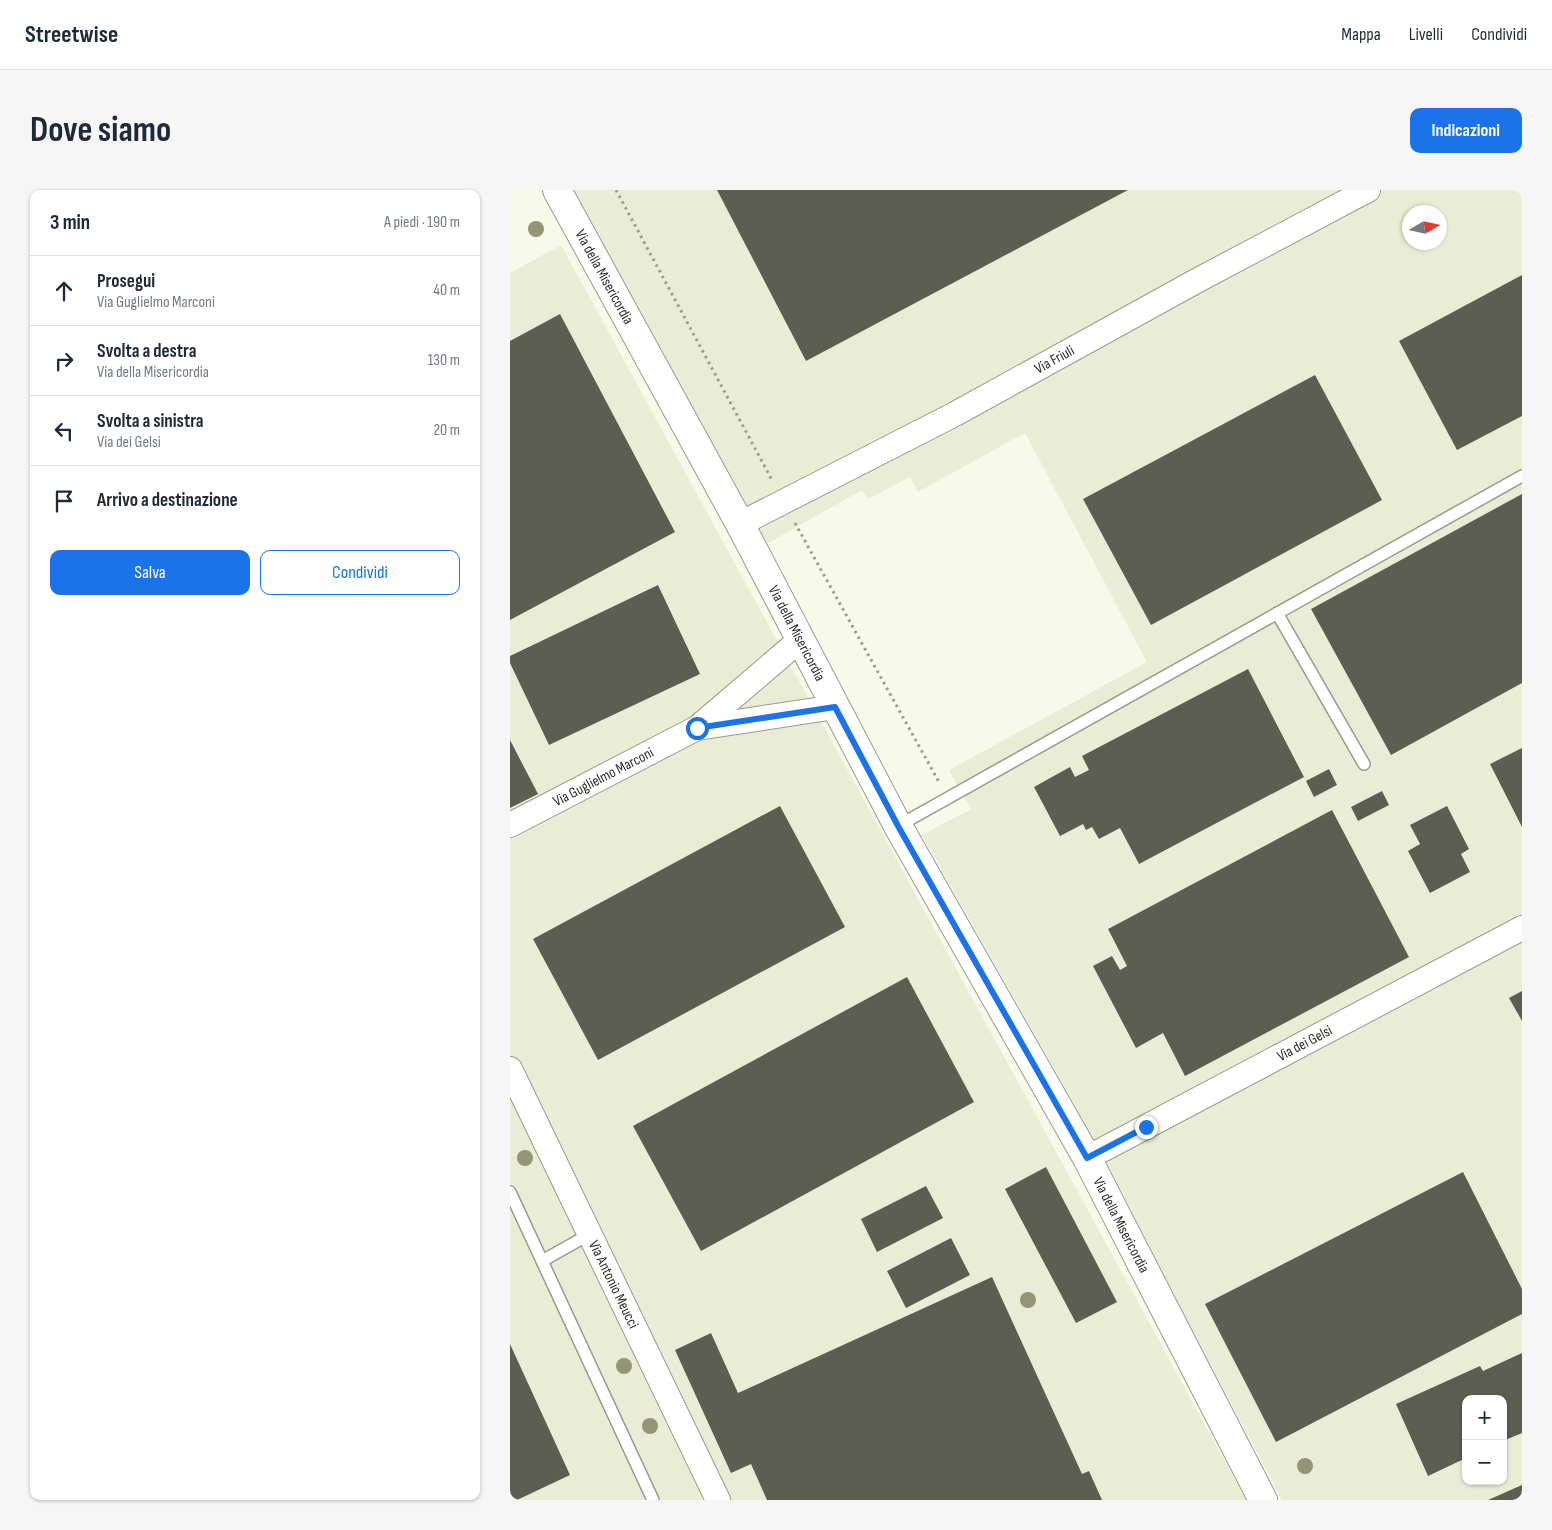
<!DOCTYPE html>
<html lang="it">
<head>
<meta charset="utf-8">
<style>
	body { margin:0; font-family:"Sofia Sans Condensed",sans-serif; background:#f6f6f7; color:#1f2937 }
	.controls { position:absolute; right:15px; bottom:15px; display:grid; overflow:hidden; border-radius:10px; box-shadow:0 1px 4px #0004 }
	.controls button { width:45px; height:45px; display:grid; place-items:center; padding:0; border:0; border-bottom:1px solid #e0e1e3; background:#fff; color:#1f2937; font:25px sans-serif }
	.compass { position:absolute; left:892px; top:15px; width:45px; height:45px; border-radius:50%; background:#fff; box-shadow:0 1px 4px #0004; rotate:81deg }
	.stop { position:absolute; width:15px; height:15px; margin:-11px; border:4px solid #1a73e8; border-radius:50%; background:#fff }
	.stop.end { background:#1a73e8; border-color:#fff; box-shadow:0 1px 5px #0008 }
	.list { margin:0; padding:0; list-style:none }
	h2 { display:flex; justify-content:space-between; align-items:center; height:65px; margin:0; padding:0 20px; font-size:21px }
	h2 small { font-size:16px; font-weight:400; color:#747a83 }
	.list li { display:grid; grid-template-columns:32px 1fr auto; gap:15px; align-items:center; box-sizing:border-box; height:70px; padding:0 20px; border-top:1px solid #e0e1e3 }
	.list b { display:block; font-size:19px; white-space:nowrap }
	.list p { margin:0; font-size:16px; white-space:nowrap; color:#747a83 }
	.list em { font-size:16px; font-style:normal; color:#747a83 }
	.actions { display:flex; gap:10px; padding:15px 20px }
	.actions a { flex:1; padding:11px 0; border:1px solid #1a73e8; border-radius:10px; text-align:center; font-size:18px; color:#1a73e8 }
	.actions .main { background:#1a73e8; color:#fff }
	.icon { flex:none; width:28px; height:28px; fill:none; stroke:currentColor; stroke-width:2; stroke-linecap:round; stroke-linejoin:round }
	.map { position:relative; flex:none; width:1012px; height:1310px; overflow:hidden; border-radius:10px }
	header { display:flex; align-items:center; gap:30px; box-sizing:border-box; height:70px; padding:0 25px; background:#fff; border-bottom:1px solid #e0e1e3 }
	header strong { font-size:24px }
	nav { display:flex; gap:28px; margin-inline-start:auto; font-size:18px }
	.intro { display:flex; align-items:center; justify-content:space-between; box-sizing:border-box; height:120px; padding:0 30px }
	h1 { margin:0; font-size:35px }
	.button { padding:12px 22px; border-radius:10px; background:#1a73e8; color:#fff; font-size:18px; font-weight:700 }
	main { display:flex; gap:30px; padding:0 30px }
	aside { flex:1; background:#fff; border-radius:10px; box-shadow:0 1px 4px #0004 }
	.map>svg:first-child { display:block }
	.built { fill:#eaedd6; fill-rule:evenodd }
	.building { fill:#5c5e51 }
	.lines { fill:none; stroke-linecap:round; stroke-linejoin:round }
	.lane-casing { stroke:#999b8d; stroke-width:14 }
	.street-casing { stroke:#999b8d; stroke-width:26 }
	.secondary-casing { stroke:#999b8d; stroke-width:30 }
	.path { stroke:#9b9d92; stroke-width:3; stroke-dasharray:2.5 4; stroke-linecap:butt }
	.lane { stroke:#fff; stroke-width:11 }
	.street { stroke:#fff; stroke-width:24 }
	.secondary { stroke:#fff; stroke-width:28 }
	.tree { fill:#939576 }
	.route { stroke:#1a73e8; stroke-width:6 }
	.labels { text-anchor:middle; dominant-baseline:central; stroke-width:5; stroke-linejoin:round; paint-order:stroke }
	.street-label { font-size:15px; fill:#2c2d27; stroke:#fff }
</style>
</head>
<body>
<header>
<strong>Streetwise</strong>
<nav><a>Mappa</a><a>Livelli</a><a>Condividi</a></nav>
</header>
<div class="intro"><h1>Dove siamo</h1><a class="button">Indicazioni</a></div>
<main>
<aside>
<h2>3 min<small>A piedi · 190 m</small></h2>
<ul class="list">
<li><svg class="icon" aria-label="ahead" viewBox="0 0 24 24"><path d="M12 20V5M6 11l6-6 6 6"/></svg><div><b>Prosegui</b><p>Via Guglielmo Marconi</p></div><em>40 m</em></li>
<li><svg class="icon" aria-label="right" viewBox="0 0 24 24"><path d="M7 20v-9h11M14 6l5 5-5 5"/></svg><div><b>Svolta a destra</b><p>Via della Misericordia</p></div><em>130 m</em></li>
<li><svg class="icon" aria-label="left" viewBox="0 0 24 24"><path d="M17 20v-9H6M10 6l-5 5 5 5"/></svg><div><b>Svolta a sinistra</b><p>Via dei Gelsi</p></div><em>20 m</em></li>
<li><svg class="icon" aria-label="arrive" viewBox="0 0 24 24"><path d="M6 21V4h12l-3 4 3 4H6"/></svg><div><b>Arrivo a destinazione</b></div></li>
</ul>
<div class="actions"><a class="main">Salva</a><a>Condividi</a></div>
</aside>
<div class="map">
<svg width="1012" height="1310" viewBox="0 0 1012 1310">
	<rect width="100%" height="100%" fill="#f7f9e9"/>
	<g class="built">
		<path d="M58 0H1012V1310H772L559 905 412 645 461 619 439 580 637 472 515 243 408 302 400 287 358 309 352 300 251 357ZM899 22H929V52H899ZM956 1209H993V1291H956Z"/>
		<path d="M51 55 736 1310H0V83Z"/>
	</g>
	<g class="building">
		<path d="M207 0H618L296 171Z"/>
		<path d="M1012 85V226L947 260 889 151Z"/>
		<path d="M50 124 165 342 0 430V151Z"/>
		<path d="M805 185 872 310 641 435 573 309Z"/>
		<path d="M1012 304V493L881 565 801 419Z"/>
		<path d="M148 395 190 484 39 555 0 473V466Z"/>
		<path d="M738 479 794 587 629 674 610 638 589 649 582 637 576 640 573 634 550 646 524 597 560 577 565 587 579 580 572 566Z"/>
		<path d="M0 550 28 604 0 618Z"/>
		<path d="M1012 558V637L980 574Z"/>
		<path d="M819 579 827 595 804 607 796 591Z"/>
		<path d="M872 601 879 615 848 631 841 617Z"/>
		<path d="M270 616 335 737 88 870 23 749Z"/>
		<path d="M937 616 959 659 951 664 960 682 920 703 898 661 910 654 900 635Z"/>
		<path d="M822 620 899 767 675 886 653 843 626 858 583 776 602 766 610 780 617 776 598 739Z"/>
		<path d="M397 787 464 912 191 1061 123 936Z"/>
		<path d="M1012 801V831L999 808Z"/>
		<path d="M536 977 607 1112 566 1133 495 999Z"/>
		<path d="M953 982 1012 1099V1124L766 1252 695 1114Z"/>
		<path d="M416 996 433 1028 367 1062 351 1029Z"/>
		<path d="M441 1048 460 1085 396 1118 377 1081Z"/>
		<path d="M482 1087 572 1284 579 1281 592 1310H257L241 1274 221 1283 165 1160 201 1143 228 1203Z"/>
		<path d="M0 1154 60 1285 7 1310H0Z"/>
		<path d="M1012 1163V1243L993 1251V1209H956V1268L918 1286 886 1214 970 1176 973 1181Z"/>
		<path d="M1012 1295V1310H978Z"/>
	</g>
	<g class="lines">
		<defs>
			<g id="lane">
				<path d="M767 423 854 574"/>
				<path d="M388 636 1012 286"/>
				<path d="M0 1002 143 1310"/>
				<path d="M32 1071 80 1044"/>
			</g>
			<g id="street">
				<path id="s1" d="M230 334 445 224 690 89 858 0"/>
				<path d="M187 538 325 517"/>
				<path id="s2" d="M0 635 187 538 290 450"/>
				<path id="s3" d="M0 879 208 1310"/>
				<path id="s4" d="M577 968 1012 738"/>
			</g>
			<g id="secondary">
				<path id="s5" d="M47 0 230 334 388 636 577 968 753 1310"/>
			</g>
		</defs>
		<use href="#lane" class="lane-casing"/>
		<use href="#street" class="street-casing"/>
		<use href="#secondary" class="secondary-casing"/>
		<g class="path">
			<path d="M106 0 262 290"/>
			<path d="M285 333 429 592"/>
		</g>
		<use href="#lane" class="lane"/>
		<use href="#street" class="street"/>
		<use href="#secondary" class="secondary"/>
	</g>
	<g class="tree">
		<circle cx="26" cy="39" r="8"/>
		<circle cx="15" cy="968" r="8"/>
		<circle cx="518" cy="1110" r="8"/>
		<circle cx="114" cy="1176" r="8"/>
		<circle cx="140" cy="1236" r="8"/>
		<circle cx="795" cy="1276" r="8"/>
	</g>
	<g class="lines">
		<path class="route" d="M187 538 325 517 388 636 577 968 636 937"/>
	</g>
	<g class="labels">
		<g class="street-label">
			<text stroke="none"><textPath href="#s5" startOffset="99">Via della Misericordia</textPath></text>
			<text stroke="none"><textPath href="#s1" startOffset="355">Via Friuli</textPath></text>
			<text stroke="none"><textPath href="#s5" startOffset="504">Via della Misericordia</textPath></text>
			<text stroke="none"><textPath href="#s2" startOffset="105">Via Guglielmo Marconi</textPath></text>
			<text stroke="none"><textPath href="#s4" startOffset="246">Via dei Gelsi</textPath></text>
			<text stroke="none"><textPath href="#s5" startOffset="1179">Via della Misericordia</textPath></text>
			<text stroke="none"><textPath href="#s3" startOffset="239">Via Antonio Meucci</textPath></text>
		</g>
	</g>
</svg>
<div class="controls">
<button>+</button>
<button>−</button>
</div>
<svg class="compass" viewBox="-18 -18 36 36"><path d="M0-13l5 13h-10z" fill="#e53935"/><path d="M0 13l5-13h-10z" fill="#747a83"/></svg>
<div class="stop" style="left:187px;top:538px"></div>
<div class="stop end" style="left:636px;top:937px"></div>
</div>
</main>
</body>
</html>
